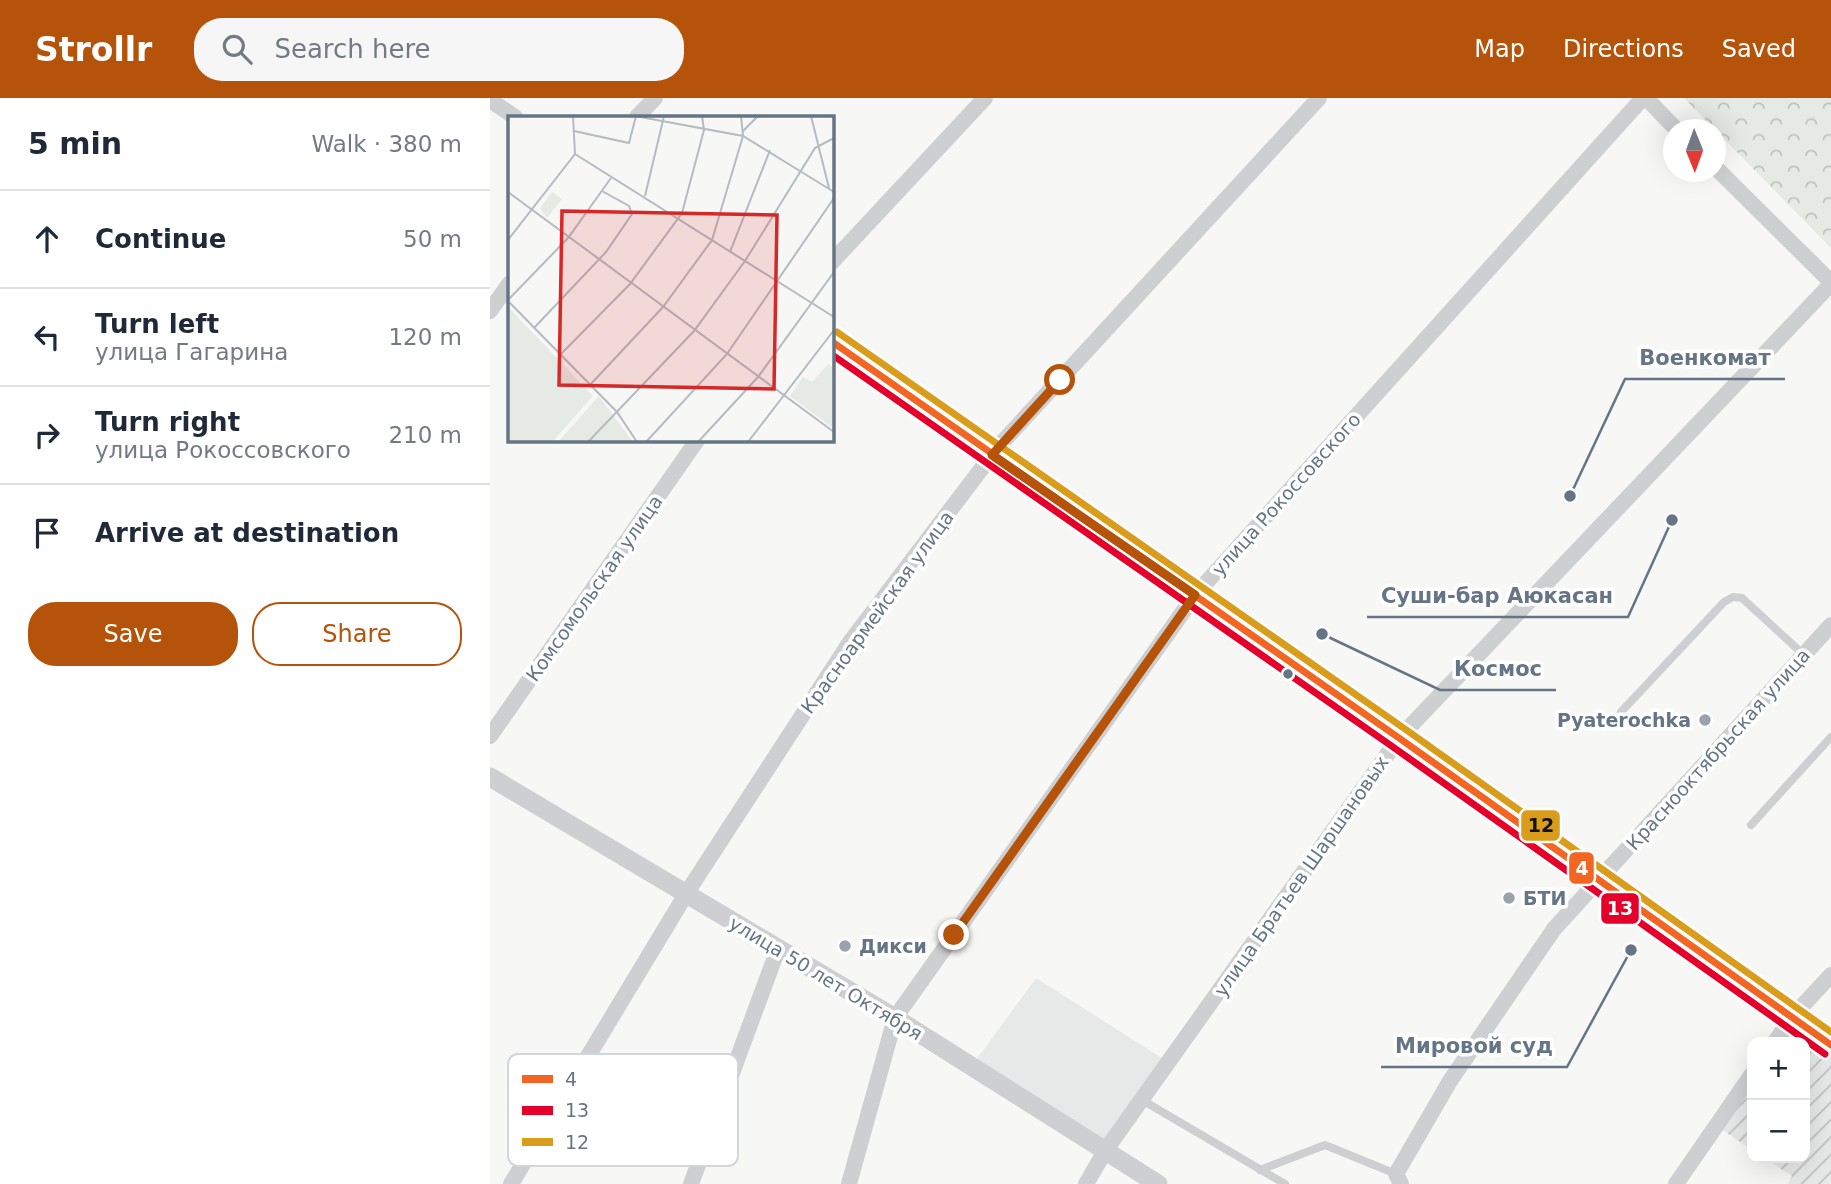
<!DOCTYPE html>
<html lang="en">
<head>
<meta charset="utf-8">
<style>
	body { margin:0; font-family:"DejaVu Sans",sans-serif; background:#f6f6f7; color:#1f2937 }
	.controls { position:absolute; right:21px; bottom:21px; display:grid; overflow:hidden; border-radius:14px; box-shadow:0 7px 28px #0002 }
	.controls button { width:63px; height:63px; display:grid; place-items:center; padding:0; border:0; border-bottom:2px solid #e0e1e3; background:#fff; color:#1f2937; font:35px sans-serif }
	.compass { position:absolute; left:1173px; top:21px; width:63px; height:63px; border-radius:50%; background:#fff; box-shadow:0 7px 28px #0002; rotate:179deg }
	.stop { position:absolute; width:21px; height:21px; margin:-16px; border:5px solid #b45309; border-radius:50%; background:#fff }
	.stop.end { background:#b45309; border-color:#fff; box-shadow:0 2px 7px #0008 }
	.list { margin:0; padding:0; list-style:none }
	h2 { display:flex; justify-content:space-between; align-items:center; height:91px; margin:0; padding:0 28px; font-size:30px }
	h2 small { font-size:23px; font-weight:400; color:#747a83 }
	.list li { display:grid; grid-template-columns:46px 1fr auto; gap:21px; align-items:center; box-sizing:border-box; height:98px; padding:0 28px; border-top:2px solid #e0e1e3 }
	.list b { display:block; font-size:26px; white-space:nowrap }
	.list p { margin:0; font-size:23px; white-space:nowrap; color:#747a83 }
	.list em { font-size:23px; font-style:normal; color:#747a83 }
	.actions { display:flex; gap:14px; padding:21px 28px }
	.actions a { flex:1; padding:16px 0; border:2px solid #b45309; border-radius:28px; text-align:center; font-size:24px; color:#b45309 }
	.actions .main { background:#b45309; color:#fff }
	.icon { flex:none; width:38px; height:38px; fill:none; stroke:currentColor; stroke-width:2; stroke-linecap:round; stroke-linejoin:round }
	.map { position:relative; flex:none; width:1341px; height:1086px; overflow:hidden }
	header { display:flex; align-items:center; gap:42px; box-sizing:border-box; height:98px; padding:0 35px; background:#b45309; color:#fff }
	header strong { font-size:33px }
	nav { display:flex; gap:38px; margin-inline-start:auto; font-size:24px }
	.search { width:490px; height:63px; background:#f6f6f7; display:flex; align-items:center; gap:18px; box-sizing:border-box; padding:0 24px; border-radius:28px; color:#747a83; font-size:26px }
	main { display:flex }
	aside { flex:1; background:#fff }
	.map>svg:first-child { display:block }
	.built { fill:#e7e9e8 }
	.industrial { fill:url(#industrial-furrows) }
	.park { fill:url(#park-crowns) }
	.lines { fill:none; stroke-linecap:round; stroke-linejoin:round }
	.service { stroke:#cecfd1; stroke-width:8 }
	.minor { stroke:#cecfd1; stroke-width:16 }
	.tertiary { stroke:#cecfd1; stroke-width:19 }
	.bus-1-casing { stroke:#fff; stroke-width:12 }
	.bus-2-casing { stroke:#fff; stroke-width:12 }
	.bus-3-casing { stroke:#fff; stroke-width:12 }
	.bus-1 { stroke:#f26522; stroke-width:7 }
	.bus-2 { stroke:#e4002b; stroke-width:7 }
	.bus-3 { stroke:#da9c1b; stroke-width:7 }
	.route { stroke:#b45309; stroke-width:9 }
	.bus-dot { fill:#667586; stroke:#fff; stroke-width:2.5 }
	.poi-dot { fill:#99a2ad; stroke:#fff; stroke-width:2.5 }
	.labels { text-anchor:middle; dominant-baseline:central; stroke-width:7; stroke-linejoin:round; paint-order:stroke }
	.street-label { font-size:19px; fill:#667586; stroke:#fff }
	.poi-label { font-size:19px; font-weight:bold; fill:#667586; stroke:#fff; text-anchor:start }
	.inset-road { fill:none; stroke:#b4bbc2; stroke-width:2 }
	.view { fill:#d62828; fill-opacity:0.15; stroke:#d62828; stroke-width:3.5 }
	.inset-edge { fill:none; stroke:#667586; stroke-width:3.5 }
	.key { fill:#fff; stroke:#d1d6db; stroke-width:2 }
	.key-label { font-size:19px; fill:#667586 }
	.leader { fill:none; stroke:#667586; stroke-width:2.5 }
	.callout-dot { fill:#667586; stroke:#fff; stroke-width:2.5 }
	.callout-label { font-size:21px; text-anchor:middle; font-weight:bold; fill:#667586; stroke:#fff; stroke-width:7; stroke-linejoin:round; paint-order:stroke }
	.line-badge { stroke:#fff; stroke-width:2.5 }
	.badge-label { font-size:19px; text-anchor:middle; font-weight:bold; fill:#fff }
	.pale-badge-label { font-size:19px; text-anchor:middle; font-weight:bold; fill:#111 }
</style>
</head>
<body>
<header>
<strong>Strollr</strong>
<div class="search"><svg class="icon" aria-label="search" viewBox="0 0 24 24"><circle cx="10" cy="10" r="6"/><path d="M15 15l6 6"/></svg>Search here</div>
<nav><a>Map</a><a>Directions</a><a>Saved</a></nav>
</header>
<main>
<aside>
<h2>5 min<small>Walk · 380 m</small></h2>
<ul class="list">
<li><svg class="icon" aria-label="ahead" viewBox="0 0 24 24"><path d="M12 20V5M6 11l6-6 6 6"/></svg><div><b>Continue</b></div><em>50 m</em></li>
<li><svg class="icon" aria-label="left" viewBox="0 0 24 24"><path d="M17 20v-9H6M10 6l-5 5 5 5"/></svg><div><b>Turn left</b><p>улица Гагарина</p></div><em>120 m</em></li>
<li><svg class="icon" aria-label="right" viewBox="0 0 24 24"><path d="M7 20v-9h11M14 6l5 5-5 5"/></svg><div><b>Turn right</b><p>улица Рокоссовского</p></div><em>210 m</em></li>
<li><svg class="icon" aria-label="arrive" viewBox="0 0 24 24"><path d="M6 21V4h12l-3 4 3 4H6"/></svg><div><b>Arrive at destination</b></div></li>
</ul>
<div class="actions"><a class="main">Save</a><a>Share</a></div>
</aside>
<div class="map">
<svg width="1341" height="1086" viewBox="0 0 1341 1086">
	<defs>
		<pattern id="industrial-furrows" width="10" height="10" patternUnits="userSpaceOnUse" patternTransform="scale(1.75)"><rect width="10" height="10" fill="#e7e9e8"/><path d="M-1 1l2-2M0 10L10 0M9 11l2-2" fill="none" stroke="#bfc1c2"/></pattern>
		<pattern id="park-crowns" width="20" height="18" patternUnits="userSpaceOnUse" patternTransform="scale(1.75)"><rect width="20" height="18" fill="#e6eae4"/><path d="M2 6a3 3 0 1 1 6 0M12 15a3 3 0 1 1 6 0" fill="none" stroke="#bec2be"/></pattern>
	</defs>
	<rect width="100%" height="100%" fill="#f7f7f6"/>
	<path class="built" d="M546 880 678 964 615 1053 484 965Z"/>
	<g class="industrial">
		<path d="M1301 922 1341 950V1086H1298L1302 1078 1274 1060H1315V944H1286Z"/>
		<path d="M1262 979V1052L1228 1029Z"/>
	</g>
	<path class="park" d="M1194 0H1341V150Z"/>
	<g class="lines">
		<g class="service">
			<path d="M1131 614 1234 504 1243 499 1252 500 1314 557"/>
			<path d="M1261 727 1341 639"/>
			<path d="M652 1002 795 1086"/>
			<path d="M770 1072 835 1047 906 1076"/>
		</g>
		<g class="minor">
			<path d="M1156 0 1187 32"/>
			<path d="M0 2 25 19"/>
			<path d="M147 19 165 0"/>
			<path d="M1226 70 1341 184"/>
			<path d="M341 165 495 0"/>
			<path d="M0 213 19 186"/>
			<path d="M341 243 502 357 909 640 1341 947"/>
			<path d="M0 638 208 341"/>
			<path d="M1285 944 1302 919 1341 877"/>
			<path d="M21 1086 196 796 360 544 508 349 829 0"/>
			<path d="M201 1086 288 851"/>
			<path d="M359 1086 405 920 705 497 1153 0"/>
			<path d="M596 1086 615 1053 909 640 1341 186"/>
			<path d="M911 1086 906 1076 960 983 1064 831 1341 527"/>
			<path d="M1186 1086 1262 976"/>
		</g>
		<path class="tertiary" d="M0 679 405 920 668 1086"/>
		<defs>
			<path id="bus-1" d="M341 243 909 640 1341 947"/>
			<path id="bus-2" d="M341 256 903 649 1335 956"/>
			<path id="bus-3" d="M347 234 915 631 1341 934"/>
		</defs>
		<use href="#bus-1" class="bus-1-casing"/>
		<use href="#bus-2" class="bus-2-casing"/>
		<use href="#bus-3" class="bus-3-casing"/>
		<use href="#bus-1" class="bus-1"/>
		<use href="#bus-2" class="bus-2"/>
		<use href="#bus-3" class="bus-3"/>
	</g>
	<g class="lines">
		<path class="route" d="M464 837 705 497 502 357 570 282"/>
	</g>
	<circle class="bus-dot" cx="798" cy="576" r="6"/>
	<g class="poi-dot">
		<circle cx="1215" cy="622" r="7"/>
		<circle cx="1019" cy="800" r="7"/>
		<circle cx="355" cy="848" r="7"/>
	</g>
	<g class="labels">
		<g class="street-label">
			<text transform="translate(796 396) rotate(-48)">улица Рокоссовского</text>
			<text transform="translate(104 490) rotate(-55)">Комсомольская улица</text>
			<text transform="translate(387 514) rotate(-54)">Красноармейская улица</text>
			<text transform="translate(1228 651) rotate(-48)">Краснооктябрьская улица</text>
			<text transform="translate(811 778) rotate(-55)">улица Братьев Шаршановых</text>
			<text transform="translate(336 880) rotate(31)">улица 50 лет Октября</text>
		</g>
		<g class="poi-label">
			<text x="1201" y="622" text-anchor="end">Pyaterochka</text>
			<text x="1033" y="800">БТИ</text>
			<text x="369" y="848">Дикси</text>
		</g>
	</g>
	<g transform="translate(18 18)">
		<rect width="326" height="326" fill="#f7f7f6"/>
		<path d="M320 248 325 252V312L282 280 295 261 304 266Z" fill="#e6eae4"/>
		<path d="M44 76 54 83 39 102 32 92ZM0 191 85 280 45 325H0Z" fill="#e6eae4"/>
		<path d="M91 280 124 325 50 326Z" fill="#e6eae4"/>
		<path class="inset-road" d="M127 0 235 20 326 76M303 0 321 72M66 15 121 27 128 0M234 16 250 0M67 38 326 201M0 76 326 316M137 80 156 0M0 124 67 38 65 0M222 136 262 34M0 184 60 122 103 62M0 185 109 296 129 326M26 212 98 136 124 98 121 90 94 75M52 239 122 168 174 97 196 14 194 0M81 270 155 191 204 124 235 20 233 0M80 326 186 215 237 145 307 32 326 22M138 326 219 238 326 82M190 326 250 261 326 156M240 326 326 214"/>
		<path class="view" d="M54 95 269 99 266 273 51 269Z"/>
		<rect width="326" height="326" class="inset-edge"/>
	</g>
	<rect x="18" y="956" width="230" height="112" rx="10" class="key"/>
	<rect x="32" y="977" width="31" height="8" fill="#f26522"/>
	<rect x="32" y="1008" width="31" height="9" fill="#e4002b"/>
	<rect x="32" y="1040" width="31" height="8" fill="#da9c1b"/>
	<g class="key-label">
		<text x="75" y="988">4</text>
		<text x="75" y="1019">13</text>
		<text x="75" y="1051">12</text>
	</g>
	<path class="leader" d="M1080 398L1135 281H1295M1182 422L1138 519H877M832 536L950 592H1066M1141 852L1077 969H891"/>
	<g class="callout-dot">
		<circle cx="1080" cy="398" r="7"/>
		<circle cx="1182" cy="422" r="7"/>
		<circle cx="832" cy="536" r="7"/>
		<circle cx="1141" cy="852" r="7"/>
	</g>
	<g class="callout-label">
		<text x="1215" y="267">Военкомат</text>
		<text x="1007" y="505">Суши-бар Аюкасан</text>
		<text x="1008" y="578">Космос</text>
		<text x="984" y="955">Мировой суд</text>
	</g>
	<g class="line-badge">
		<rect x="1030" y="711" width="41" height="33" rx="7" fill="#da9c1b"/>
		<rect x="1078" y="753" width="27" height="34" rx="7" fill="#f26522"/>
		<rect x="1110" y="794" width="40" height="33" rx="7" fill="#e4002b"/>
	</g>
	<g class="badge-label">
		<text x="1092" y="777">4</text>
		<text x="1130" y="817">13</text>
	</g>
	<g class="pale-badge-label">
		<text x="1051" y="734">12</text>
	</g>
</svg>
<div class="controls">
<button>+</button>
<button>−</button>
</div>
<svg class="compass" viewBox="-18 -18 36 36"><path d="M0-13l5 13h-10z" fill="#e53935"/><path d="M0 13l5-13h-10z" fill="#747a83"/></svg>
<div class="stop" style="left:570px;top:282px"></div>
<div class="stop end" style="left:464px;top:837px"></div>
</div>
</main>
</body>
</html>
